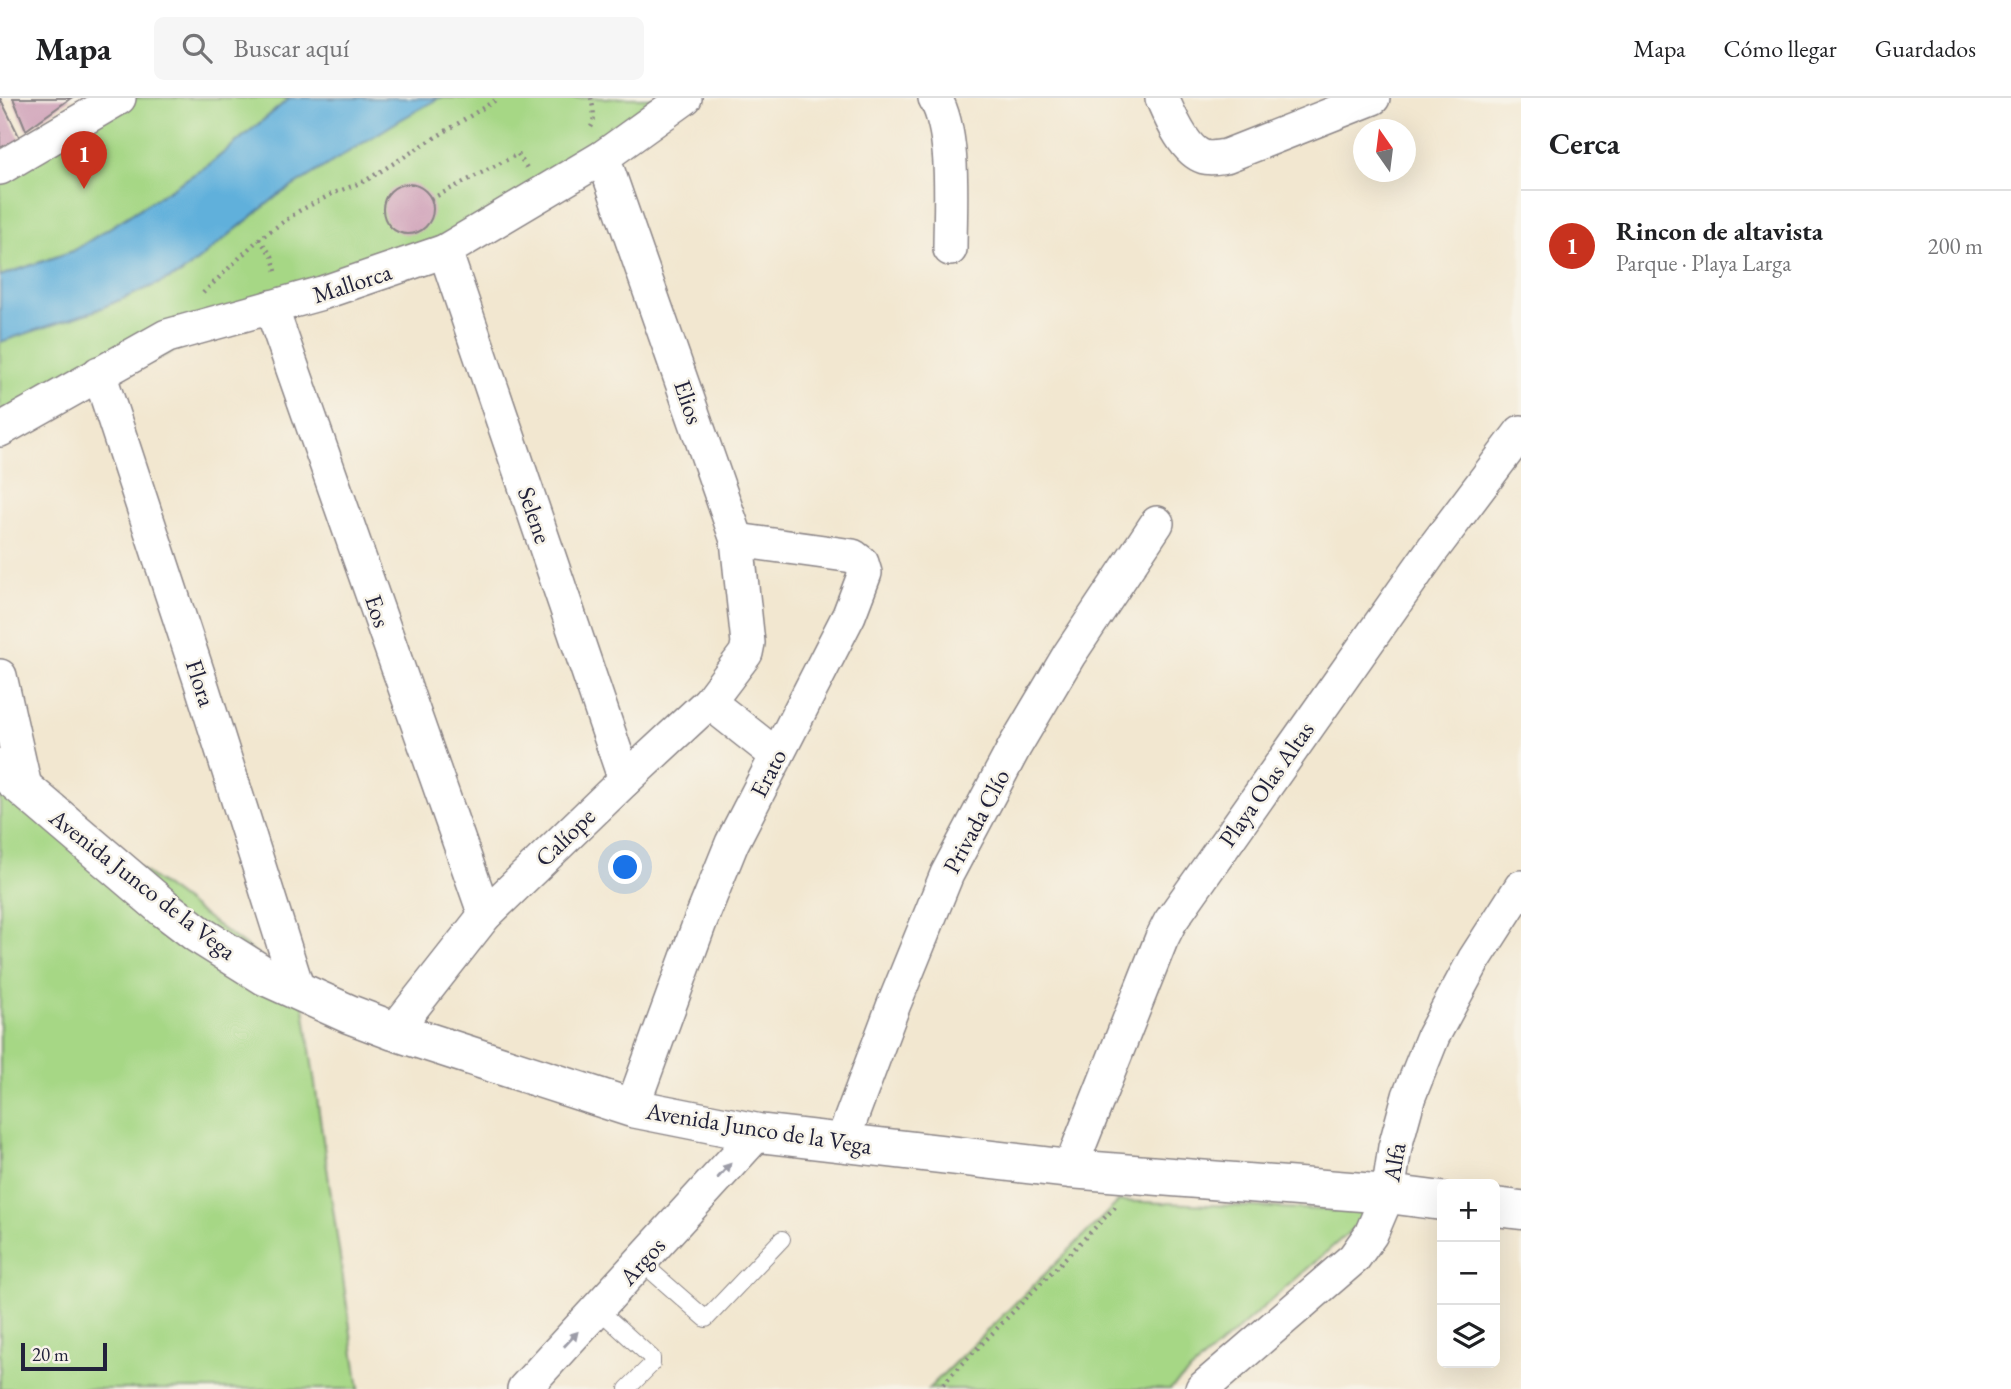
<!DOCTYPE html>
<html lang="es">
<head>
<meta charset="utf-8">
<style>
	body { margin:0; font-family:"EB Garamond",serif; background:#f6f6f6; color:#202124 }
	.controls { position:absolute; right:21px; bottom:21px; display:grid; overflow:hidden; border-radius:10px; box-shadow:0 7px 28px #0002 }
	.controls button { width:63px; height:63px; display:grid; place-items:center; padding:0; border:0; border-bottom:2px solid #e0e0e0; background:#fff; color:#202124; font:35px sans-serif }
	.compass { position:absolute; left:1353px; top:21px; width:63px; height:63px; border-radius:50%; background:#fff; box-shadow:0 7px 28px #0002; rotate:346deg }
	.scale { position:absolute; left:21px; bottom:18px; width:86px; box-sizing:border-box; padding-left:7px; border:4px solid #22223b; border-top:0; font-size:19px; line-height:24px; white-space:nowrap; color:#22223b; -webkit-text-stroke:5px #f7f3e8; paint-order:stroke }
	.you { position:absolute; left:626px; top:770px; width:24px; height:24px; margin:-18px; border:5px solid #fff; border-radius:50%; background:#1a73e8; box-shadow:0 0 0 10px #1a73e833 }
	.badge { display:grid; place-items:center; width:46px; height:46px; border-radius:50%; background:#c8321e; color:#fff; font-size:23px; font-weight:700 }
	.pin { position:absolute; translate:-50% -58px; filter:drop-shadow(0 2px 4px #0008) }
	.pin::after { content:''; position:absolute; top:37px; width:24px; height:21px; background:inherit; clip-path:polygon(0 0,100% 0,50% 100%) }
	.list { margin:0; padding:0; list-style:none }
	h2 { display:flex; justify-content:space-between; align-items:center; height:91px; margin:0; padding:0 28px; font-size:30px }
	h2 small { font-size:23px; font-weight:400; color:#757577 }
	.list li { display:grid; grid-template-columns:46px 1fr auto; gap:21px; align-items:center; box-sizing:border-box; height:112px; padding:0 28px; border-top:2px solid #e0e0e0 }
	.list b { display:block; font-size:26px; white-space:nowrap }
	.list p { margin:0; font-size:23px; white-space:nowrap; color:#757577 }
	.list em { font-size:23px; font-style:normal; color:#757577 }
	.icon { flex:none; width:38px; height:38px; fill:none; stroke:currentColor; stroke-width:2; stroke-linecap:round; stroke-linejoin:round }
	.map { position:relative; flex:none; width:1521px; height:1291px; overflow:hidden }
	header { display:flex; align-items:center; gap:42px; box-sizing:border-box; height:98px; padding:0 35px; background:#fff; border-bottom:2px solid #e0e0e0 }
	header strong { font-size:33px }
	nav { display:flex; gap:38px; margin-inline-start:auto; font-size:24px }
	.search { width:490px; height:63px; background:#f6f6f6; display:flex; align-items:center; gap:18px; box-sizing:border-box; padding:0 24px; border-radius:10px; color:#757577; font-size:26px }
	main { display:flex }
	aside { flex:1; background:#fff }
	.map>svg:first-child { display:block }
	.green { fill:#a6d785; stroke:#647c60; stroke-width:2 }
	.water { fill:#61b0db; stroke:#42698b; stroke-width:2 }
	.building { fill:#cd9db6 }
	.lines { fill:none; stroke-linecap:round; stroke-linejoin:round }
	.service-casing { stroke:#8a8486; stroke-width:18 }
	.minor-casing { stroke:#8a8486; stroke-width:36 }
	.tertiary-casing { stroke:#8a8486; stroke-width:41 }
	.path { stroke:#8a8486; stroke-width:4.5; stroke-dasharray:2 5; stroke-linecap:butt }
	.service { stroke:#fff; stroke-width:16 }
	.minor { stroke:#fff; stroke-width:33 }
	.tertiary { stroke:#fff; stroke-width:38 }
	.oneway { fill:#9c9ca7 }
	.labels { text-anchor:middle; dominant-baseline:central; stroke-width:5; stroke-linejoin:round; paint-order:stroke }
	.street-label { font-size:24px; fill:#22223b; stroke:#f7f3e8 }
</style>
</head>
<body>
<header>
<strong>Mapa</strong>
<div class="search"><svg class="icon" aria-label="search" viewBox="0 0 24 24"><circle cx="10" cy="10" r="6"/><path d="M15 15l6 6"/></svg>Buscar aquí</div>
<nav><a>Mapa</a><a>Cómo llegar</a><a>Guardados</a></nav>
</header>
<main>
<div class="map">
<svg width="1521" height="1291" viewBox="0 0 1521 1291">
	<rect width="100%" height="100%" fill="#f7f3e8"/>
	<filter id="ink" filterUnits="userSpaceOnUse"><feTurbulence type="fractalNoise" baseFrequency=".0143" numOctaves="2"/><feDisplacementMap in="SourceGraphic" scale="14" xChannelSelector="R" yChannelSelector="G"/><feConvolveMatrix kernelMatrix="1 2 1 2 8 2 1 2 1" color-interpolation-filters="sRGB"/></filter>
	<filter id="wash" filterUnits="userSpaceOnUse"><feTurbulence type="fractalNoise" baseFrequency=".00686" numOctaves="4" result="noise"/><feDisplacementMap in="SourceGraphic" scale="28" xChannelSelector="R" yChannelSelector="G"/><feGaussianBlur stdDeviation="1.57" result="paint"/><feColorMatrix in="noise" values="0 0 0 0 0 0 0 0 0 0 0 0 0 0 0 0 0 1.4 0 .05"/><feComposite in="paint" operator="in"/></filter>
	<g filter="url(#wash)">
		<rect width="100%" height="100%" fill="#f2e7d0"/>
		<g class="green">
			<path d="M127 0H290L210 66 73 153 0 178V72Z"/>
			<path d="M439 0H685L539 98 271 209 0 332V244L94 213 181 176 277 98 400 22Z"/>
			<path d="M0 667 301 889 359 1291H0Z"/>
			<path d="M1119 1103 1372 1114 1170 1291H928Z"/>
		</g>
		<path class="water" d="M290 0H439L400 22 277 98 181 176 94 213 0 244V178L73 153 210 66Z"/>
		<g id="blocks">
			<g class="building">
				<path d="M0 0 21 42 0 54Z"/>
				<path d="M13 0H71L26 32Z"/>
				<circle cx="408" cy="111" r="25"/>
			</g>
		</g>
	</g>
	<g filter="url(#ink)">
		<use href="#blocks" fill-opacity="0" stroke="#8a8486" stroke-width="2"/>
		<g class="lines">
			<defs>
				<g id="service">
					<path d="M641 1164 706 1221 782 1141"/>
					<path d="M598 1211 652 1260V1266L627 1291"/>
				</g>
				<g id="minor">
					<path d="M935 0C956 36 950 108 950 151"/>
					<path d="M1162 0C1170 18 1184 53 1204 59 1211 61 1219 59 1226 58L1373 0"/>
					<path d="M0 70 119 0"/>
					<path d="M445 153 625 682"/>
					<path d="M271 209 485 817"/>
					<path d="M99 275 200 582 299 895"/>
					<path d="M0 332 167 238 322 195 445 153 603 59 685 0"/>
					<path d="M0 578 26 693"/>
					<path d="M709 604 776 657"/>
					<path d="M394 933 485 817 625 682 709 604 746 555 748 545 737 442 603 59"/>
					<path d="M632 1010 700 824 732 745 849 517 865 475 862 465 853 458 737 442"/>
					<path d="M842 1044 894 906 947 776 1015 648 1069 557 1157 425"/>
					<path d="M1070 1071 1161 842 1170 824 1433 451 1521 334"/>
					<path d="M524 1291 758 1035"/>
					<path d="M1202 1291 1354 1160 1371 1136 1388 1096 1395 1049 1409 998 1433 938 1474 862 1521 789"/>
				</g>
				<g id="tertiary">
					<path d="M0 670 164 810 198 836 265 878 349 916 394 933 632 1010 758 1035 1070 1071 1388 1096 1442 1103"/>
					<path d="M1495 1109 1521 1112"/>
				</g>
			</defs>
			<use href="#service" class="service-casing"/>
			<use href="#minor" class="minor-casing"/>
			<use href="#tertiary" class="tertiary-casing"/>
			<g class="path">
				<path d="M591 29C596 21 593 9 591 0"/>
				<path d="M431 101 518 56 527 70"/>
				<path d="M259 141 272 158 277 177"/>
				<path d="M203 195 259 141 299 113 332 96 365 83 499 0"/>
				<path d="M938 1291 1117 1107"/>
			</g>
			<use href="#service" class="service"/>
			<use href="#minor" class="minor"/>
			<use href="#tertiary" class="tertiary"/>
		</g>
		<defs><path id="oneway-solid" d="M-6-.8H1V-3.2L6.5 0L1 3.2V.8H-6Z" transform="scale(1.75)"/></defs>
		<g class="oneway">
			<use href="#oneway-solid" transform="translate(724 1073) rotate(-48)"/>
			<use href="#oneway-solid" transform="translate(571 1241) rotate(-47)"/>
		</g>
	</g>
	<g class="labels">
		<g class="street-label">
			<text transform="translate(352 185) rotate(-18)">Mallorca</text>
			<text transform="translate(689 304) rotate(71)">Elios</text>
			<text transform="translate(535 417) rotate(71)">Selene</text>
			<text transform="translate(378 513) rotate(71)">Eos</text>
			<text transform="translate(201 585) rotate(72)">Flora</text>
			<text transform="translate(768 675) rotate(-63)">Erato</text>
			<text transform="translate(1266 686) rotate(-55)">Playa Olas Altas</text>
			<text transform="translate(976 723) rotate(-62)">Privada Clío</text>
			<text transform="translate(565 739) rotate(-44)">Calíope</text>
			<text transform="translate(143 786) rotate(38)">Avenida Junco de la Vega</text>
			<text transform="translate(759 1030) rotate(9)">Avenida Junco de la Vega</text>
			<text transform="translate(1394 1064) rotate(-80)">Alfa</text>
			<text transform="translate(642 1163) rotate(-48)">Argos</text>
		</g>
	</g>
</svg>
<div class="controls">
<button>+</button>
<button>−</button>
<button><svg class="icon" aria-label="layers" viewBox="0 0 24 24"><path d="M12 4l9 5-9 5-9-5zM3 14l9 5 9-5"/></svg></button>
</div>
<svg class="compass" viewBox="-18 -18 36 36"><path d="M0-13l5 13h-10z" fill="#e53935"/><path d="M0 13l5-13h-10z" fill="#757577"/></svg>
<div class="scale">20 m</div>
<div class="you"></div>
<div class="pin badge" style="left:84px;top:91px">1</div>
</div>
<aside>
<h2>Cerca<small></small></h2>
<ul class="list">
<li><span class="badge">1</span><div><b>Rincon de altavista</b><p>Parque · Playa Larga</p></div><em>200 m</em></li>
</ul>
</aside>
</main>
</body>
</html>
